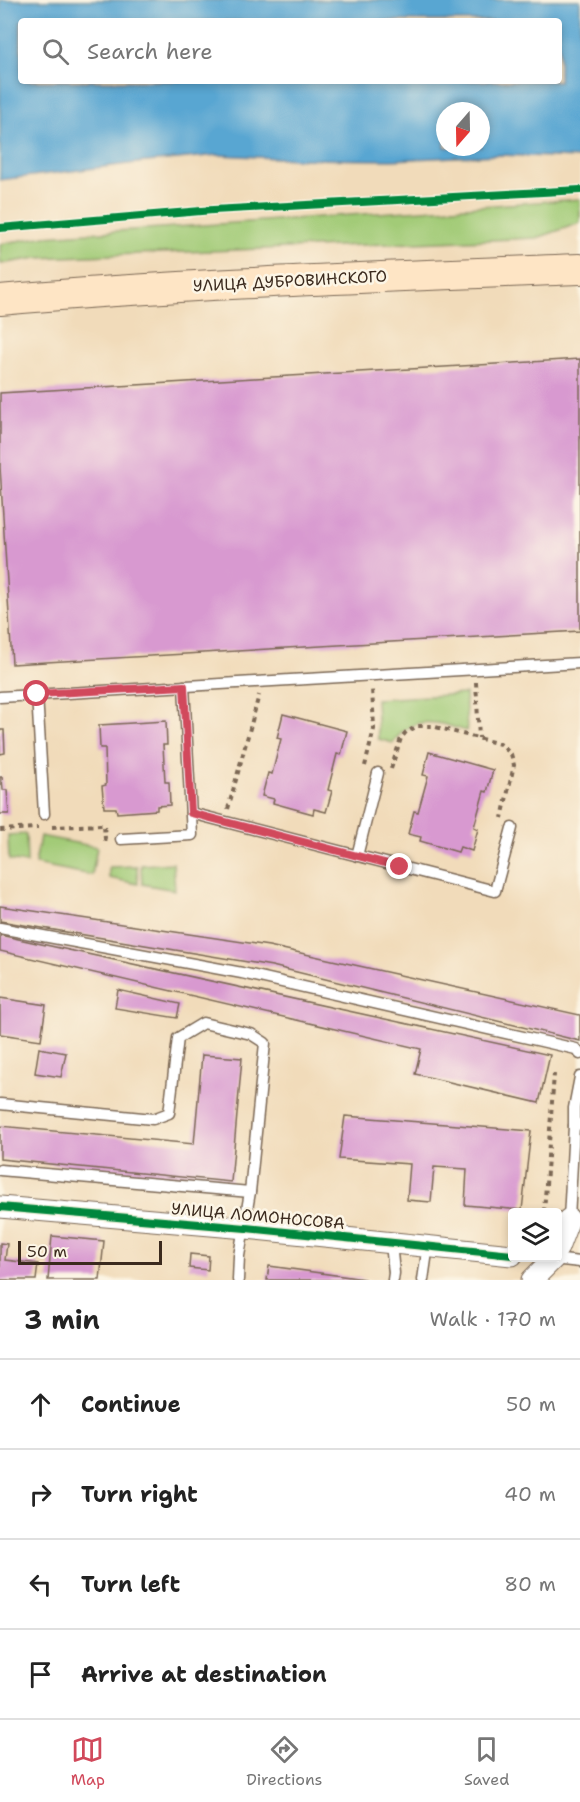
<!DOCTYPE html>
<html lang="en">
<head>
<meta charset="utf-8">
<style>
	body { margin:0; font-family:"Shantell Sans",sans-serif; background:#f2f2f2; color:#222 }
	.controls { position:absolute; right:18px; bottom:18px; display:grid; overflow:hidden; border-radius:6px; box-shadow:0 3px 9px #0003 }
	.controls button { width:54px; height:54px; display:grid; place-items:center; padding:0; border:0; border-bottom:2px solid #e0e0e0; background:#fff; color:#222; font:30px sans-serif }
	.compass { position:absolute; left:436px; top:102px; width:54px; height:54px; border-radius:50%; background:#fff; box-shadow:0 3px 9px #0003; rotate:200deg }
	.scale { position:absolute; left:18px; bottom:15px; width:144px; box-sizing:border-box; padding-left:6px; border:3px solid #3b2a1e; border-top:0; font-size:16px; line-height:21px; white-space:nowrap; color:#3b2a1e; -webkit-text-stroke:4px #fcf5e5; paint-order:stroke }
	.stop { position:absolute; width:18px; height:18px; margin:-14px; border:4px solid #d1495b; border-radius:50%; background:#fff }
	.stop.end { background:#d1495b; border-color:#fff; box-shadow:0 2px 6px #0008 }
	.list { margin:0; padding:0; list-style:none }
	h2 { display:flex; justify-content:space-between; align-items:center; height:78px; margin:0; padding:0 24px; font-size:26px }
	h2 small { font-size:20px; font-weight:400; color:#767676 }
	.list li { display:grid; grid-template-columns:39px 1fr auto; gap:18px; align-items:center; box-sizing:border-box; height:90px; padding:0 24px; border-top:2px solid #e0e0e0 }
	.list b { display:block; font-size:22px; white-space:nowrap }
	.list em { font-size:20px; font-style:normal; color:#767676 }
	.icon { flex:none; width:33px; height:33px; fill:none; stroke:currentColor; stroke-width:2; stroke-linecap:round; stroke-linejoin:round }
	.map { position:relative; flex:none; width:580px; height:1280px; overflow:hidden }
	.search { position:absolute; background:#fff; box-shadow:0 3px 9px #0003; left:18px; right:18px; top:18px; height:66px; display:flex; align-items:center; gap:15px; box-sizing:border-box; padding:0 21px; border-radius:6px; color:#767676; font-size:22px }
	.sheet { height:438px; background:#fff }
	nav { display:flex; justify-content:space-around; align-items:center; box-sizing:border-box; height:84px; border-top:2px solid #e0e0e0; background:#fff; font-size:16px; color:#767676 }
	nav a { display:grid; justify-items:center; gap:3px }
	nav .on { color:#d1495b }
	.map>svg:first-child { display:block }
	.green { fill:#a2cb77; stroke:#6e7a4a; stroke-width:1.5 }
	.water { fill:#59a6d2; stroke:#4a6878; stroke-width:1.5; fill-rule:evenodd }
	.building { fill:#d899d0 }
	.lines { fill:none; stroke-linecap:round; stroke-linejoin:round }
	.service-casing { stroke:#7b6855; stroke-width:13 }
	.minor-casing { stroke:#7b6855; stroke-width:23 }
	.secondary-casing { stroke:#7b6855; stroke-width:32 }
	.path { stroke:#7b6855; stroke-width:4; stroke-dasharray:4.5 4.5; stroke-linecap:butt }
	.service { stroke:#fff; stroke-width:10 }
	.minor { stroke:#fff; stroke-width:21 }
	.secondary { stroke:#fee5c5; stroke-width:30 }
	.cycleway-casing { stroke:#fcf5e5; stroke-width:11 }
	.cycleway { stroke:#00873e; stroke-width:8 }
	.route { stroke:#d1495b; stroke-width:8 }
	.labels { text-anchor:middle; dominant-baseline:central; stroke-width:5; stroke-linejoin:round; paint-order:stroke }
	.street-label { font-size:16px; fill:#3b2a1e; stroke:#fcf5e5 }
</style>
</head>
<body>
<div class="map">
<svg width="580" height="1280" viewBox="0 0 580 1280">
	<rect width="100%" height="100%" fill="#fcf5e5"/>
	<filter id="ink" filterUnits="userSpaceOnUse"><feTurbulence type="fractalNoise" baseFrequency=".0167" numOctaves="2"/><feDisplacementMap in="SourceGraphic" scale="12" xChannelSelector="R" yChannelSelector="G"/><feConvolveMatrix kernelMatrix="1 2 1 2 8 2 1 2 1" color-interpolation-filters="sRGB"/></filter>
	<filter id="wash" filterUnits="userSpaceOnUse"><feTurbulence type="fractalNoise" baseFrequency=".008" numOctaves="4" result="noise"/><feDisplacementMap in="SourceGraphic" scale="24" xChannelSelector="R" yChannelSelector="G"/><feGaussianBlur stdDeviation="1.35" result="paint"/><feColorMatrix in="noise" values="0 0 0 0 0 0 0 0 0 0 0 0 0 0 0 0 0 1.4 0 .05"/><feComposite in="paint" operator="in"/></filter>
	<g filter="url(#wash)">
		<rect width="100%" height="100%" fill="#f1dbba"/>
		<g class="green">
			<path d="M580 199V223L537 238 37 258 0 264V244L45 236Z"/>
			<path d="M465 694 467 731C438 723 414 712 393 743L378 739 376 699Z"/>
			<path d="M26 834 27 863 9 860 8 835Z"/>
			<path d="M40 836 97 847 92 875 35 864Z"/>
			<path d="M173 863 175 890 142 884 141 865Z"/>
			<path d="M137 866 138 884 109 878V867Z"/>
		</g>
		<path class="water" d="M0 0H580V158L499 155 391 160 296 159 218 155 136 163 0 180ZM21 21H559V81H21ZM445 111H481V147H445Z"/>
		<g id="blocks">
			<g class="building">
				<path d="M580 359V631L12 664 0 467V393Z"/>
				<path d="M283 714 347 731 341 755 337 754 328 790 332 791 326 812 314 809 313 814 273 803 274 799 262 796 268 773 272 774 281 739 277 738Z"/>
				<path d="M166 721 167 745H163L165 782H169L170 805 157 806V810L117 813 116 808H104L102 786 106 785 105 748H100L99 725Z"/>
				<path d="M0 730H4L5 753 0 754Z"/>
				<path d="M429 752 493 770 487 792 484 791 474 827 478 829 472 851 460 847 458 852 420 841 421 837 408 834 414 811 418 812 428 776 423 775Z"/>
				<path d="M0 777H2L3 790H7L9 814H0Z"/>
				<path d="M0 906 269 946 580 1015V1041L272 966 0 921Z"/>
				<path d="M0 935 550 1055 539 1103 415 1074 421 1049 0 951Z"/>
				<path d="M118 990 180 1004 177 1018 115 1008Z"/>
				<path d="M0 998 46 1005 41 1040 0 1034Z"/>
				<path d="M39 1048 66 1053 61 1077 35 1073Z"/>
				<path d="M202 1055 242 1058 231 1182 0 1159V1126L194 1144Z"/>
				<path d="M345 1116 531 1131 522 1210 465 1205 467 1169 434 1167 431 1202 407 1200 410 1164 339 1159Z"/>
				<path d="M52 1236 104 1241 100 1280H48Z"/>
				<path d="M0 1243 7 1244 5 1260 38 1264 36 1280H0Z"/>
				<path d="M190 1254 209 1256 208 1270 189 1268Z"/>
				<path d="M269 1266 364 1279V1280H267Z"/>
			</g>
		</g>
	</g>
	<g filter="url(#ink)">
		<use href="#blocks" fill-opacity="0" stroke="#7b6855" stroke-width="1.5"/>
		<g class="lines">
			<defs>
				<g id="service">
					<path d="M37 694 44 814"/>
					<path d="M0 697 580 663"/>
					<path d="M191 813 495 891 512 828"/>
					<path d="M121 839 192 835 184 686"/>
					<path d="M357 856 378 773"/>
					<path d="M0 928 242 973 576 1049 580 1054"/>
					<path d="M0 1104 153 1119 169 1113 178 1038 203 1023 251 1034 265 1043 250 1192 239 1256 238 1280"/>
					<path d="M574 1126V1108L580 1077"/>
					<path d="M0 1170 250 1192"/>
					<path d="M569 1219 574 1126 580 1124"/>
					<path d="M391 1243 394 1273 393 1280"/>
					<path d="M553 1259 580 1262"/>
					<path d="M423 1280 428 1245"/>
				</g>
				<g id="minor">
					<path d="M0 1207 246 1228 512 1255"/>
					<path d="M558 1248 569 1219"/>
					<path d="M532 1280 554 1258"/>
				</g>
				<path id="secondary" d="M0 300C193 283 386 277 580 269"/>
			</defs>
			<use href="#service" class="service-casing"/>
			<use href="#minor" class="minor-casing"/>
			<use href="#secondary" class="secondary-casing"/>
			<g class="path">
				<path d="M476 682 479 738"/>
				<path d="M365 766 374 729 372 688"/>
				<path d="M391 769 401 738 406 732 418 726H432L500 744 511 754 514 765 502 818"/>
				<path d="M228 809 259 695"/>
				<path d="M52 827 104 825 105 839H108"/>
				<path d="M0 830 38 828"/>
				<path d="M544 1212 554 1074"/>
			</g>
			<use href="#service" class="service"/>
			<use href="#minor" class="minor"/>
			<use href="#secondary" class="secondary"/>
			<defs>
				<g id="cycleway">
					<path d="M0 228 213 210 580 190"/>
					<path d="M0 1207 246 1228 512 1255"/>
				</g>
			</defs>
			<use href="#cycleway" class="cycleway-casing"/>
			<use href="#cycleway" class="cycleway"/>
		</g>
	</g>
	<g class="lines" filter="url(#ink)">
		<path class="route" d="M37 694 184 686 191 813 400 867"/>
	</g>
	<g class="labels">
		<g class="street-label">
			<text transform="translate(290 281) rotate(-3)">УЛИЦА ДУБРОВИНСКОГО</text>
			<text transform="translate(258 1216) rotate(5)">УЛИЦА ЛОМОНОСОВА</text>
		</g>
	</g>
</svg>
<div class="controls">
<button><svg class="icon" aria-label="layers" viewBox="0 0 24 24"><path d="M12 4l9 5-9 5-9-5zM3 14l9 5 9-5"/></svg></button>
</div>
<svg class="compass" viewBox="-18 -18 36 36"><path d="M0-13l5 13h-10z" fill="#e53935"/><path d="M0 13l5-13h-10z" fill="#767676"/></svg>
<div class="scale">50 m</div>
<div class="stop" style="left:37px;top:694px"></div>
<div class="stop end" style="left:400px;top:867px"></div>
<div class="search"><svg class="icon" aria-label="search" viewBox="0 0 24 24"><circle cx="10" cy="10" r="6"/><path d="M15 15l6 6"/></svg>Search here</div>
</div>
<section class="sheet">
<h2>3 min<small>Walk · 170 m</small></h2>
<ul class="list">
<li><svg class="icon" aria-label="ahead" viewBox="0 0 24 24"><path d="M12 20V5M6 11l6-6 6 6"/></svg><div><b>Continue</b></div><em>50 m</em></li>
<li><svg class="icon" aria-label="right" viewBox="0 0 24 24"><path d="M7 20v-9h11M14 6l5 5-5 5"/></svg><div><b>Turn right</b></div><em>40 m</em></li>
<li><svg class="icon" aria-label="left" viewBox="0 0 24 24"><path d="M17 20v-9H6M10 6l-5 5 5 5"/></svg><div><b>Turn left</b></div><em>80 m</em></li>
<li><svg class="icon" aria-label="arrive" viewBox="0 0 24 24"><path d="M6 21V4h12l-3 4 3 4H6"/></svg><div><b>Arrive at destination</b></div></li>
</ul>
</section>
<nav>
<a class="on"><svg class="icon" aria-label="map" viewBox="0 0 24 24"><path d="M3 6l6-2 6 2 6-2v14l-6 2-6-2-6 2zM9 4v14M15 6v14"/></svg>Map</a>
<a><svg class="icon" aria-label="directions" viewBox="0 0 24 24"><path d="M12 3l9 9-9 9-9-9zM9 14v-3h6M13 9l2 2-2 2"/></svg>Directions</a>
<a><svg class="icon" aria-label="saved" viewBox="0 0 24 24"><path d="M7 4h10v16l-5-4-5 4z"/></svg>Saved</a>
</nav>
</body>
</html>
